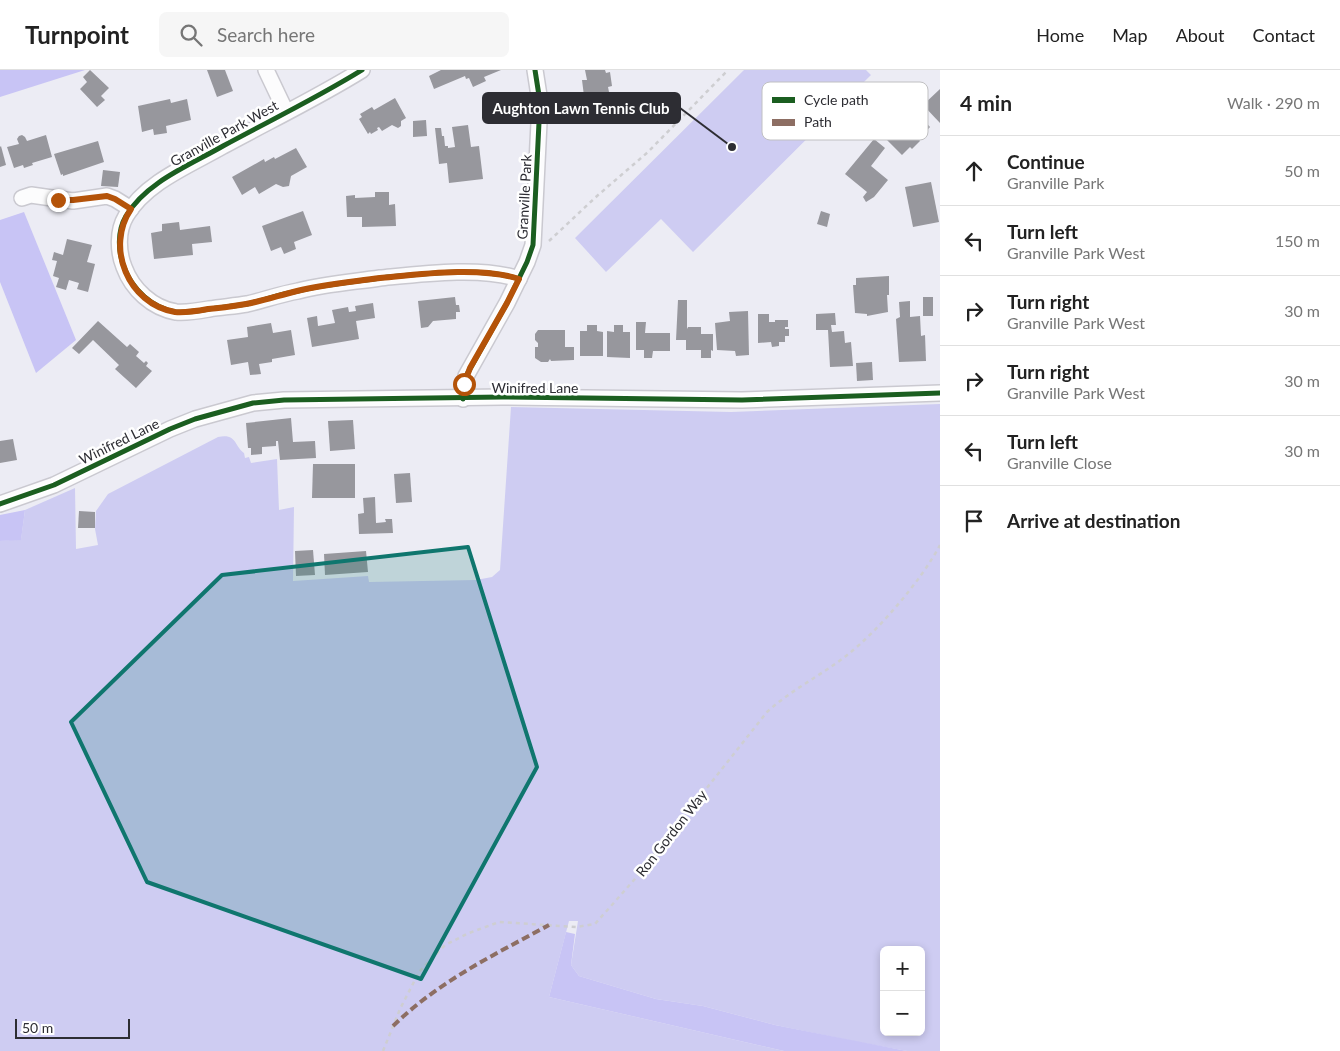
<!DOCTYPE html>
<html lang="en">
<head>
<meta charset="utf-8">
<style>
	body { margin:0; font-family:Lato,sans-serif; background:#f6f6f6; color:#222 }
	.controls { position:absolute; right:15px; bottom:15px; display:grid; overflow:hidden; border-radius:8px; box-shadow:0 2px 8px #0003 }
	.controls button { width:45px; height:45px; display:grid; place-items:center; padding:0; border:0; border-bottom:1px solid #e0e0e0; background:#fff; color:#222; font:25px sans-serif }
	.scale { position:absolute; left:15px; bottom:12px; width:115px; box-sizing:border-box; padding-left:5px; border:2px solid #2d2d33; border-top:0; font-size:14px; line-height:18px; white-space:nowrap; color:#2d2d33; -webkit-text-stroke:4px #fff; paint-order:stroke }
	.stop { position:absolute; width:15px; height:15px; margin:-11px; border:4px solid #b45309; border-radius:50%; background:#fff }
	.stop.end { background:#b45309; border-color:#fff; box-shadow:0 1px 5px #0008 }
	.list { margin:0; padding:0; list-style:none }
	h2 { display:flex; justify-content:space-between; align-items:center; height:65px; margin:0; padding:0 20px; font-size:21px }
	h2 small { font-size:16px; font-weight:400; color:#767676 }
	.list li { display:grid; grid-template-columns:32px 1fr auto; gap:15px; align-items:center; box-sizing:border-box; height:70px; padding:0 20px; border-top:1px solid #e0e0e0 }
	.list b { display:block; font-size:19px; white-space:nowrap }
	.list p { margin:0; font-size:16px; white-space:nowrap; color:#767676 }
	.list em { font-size:16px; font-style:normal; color:#767676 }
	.icon { flex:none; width:28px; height:28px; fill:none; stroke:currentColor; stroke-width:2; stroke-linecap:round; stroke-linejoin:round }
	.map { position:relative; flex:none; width:940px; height:981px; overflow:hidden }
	header { display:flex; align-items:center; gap:30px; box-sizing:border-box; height:70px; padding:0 25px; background:#fff; border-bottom:1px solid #e0e0e0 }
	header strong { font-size:24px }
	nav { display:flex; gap:28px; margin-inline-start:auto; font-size:18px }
	.search { width:350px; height:45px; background:#f6f6f6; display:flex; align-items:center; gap:12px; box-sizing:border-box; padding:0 18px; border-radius:8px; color:#767676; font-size:19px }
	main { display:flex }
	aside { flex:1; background:#fff }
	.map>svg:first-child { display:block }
	.green { fill:#ceccf2; fill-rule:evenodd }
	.forest { fill:#c8c4f5 }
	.building { fill:#97979d }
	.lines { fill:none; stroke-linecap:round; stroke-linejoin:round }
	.minor-casing { stroke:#cac9d0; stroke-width:18 }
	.path { stroke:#ceced1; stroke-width:2.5; stroke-dasharray:4 4; stroke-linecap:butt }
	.minor { stroke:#fcfcfd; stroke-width:15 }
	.quiet { stroke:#8d6e63; stroke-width:4; stroke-dasharray:8 4; stroke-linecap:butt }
	.cycleway-casing { stroke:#fff; stroke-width:8 }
	.cycleway { stroke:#1b5e20; stroke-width:5 }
	.route { stroke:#b45309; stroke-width:6 }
	.marked { fill:#0f766e; fill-opacity:0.2; stroke:#0f766e; stroke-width:4; stroke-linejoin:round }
	.labels { text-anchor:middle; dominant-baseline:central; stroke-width:5; stroke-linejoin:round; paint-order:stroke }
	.street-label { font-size:14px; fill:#2d2d33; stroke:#fff }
	.key { fill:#fff; stroke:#c0c0c2; stroke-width:1 }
	.key-label { font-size:14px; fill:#2d2d33 }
	.leader { fill:none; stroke:#2d2d33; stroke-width:2 }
	.callout-dot { fill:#2d2d33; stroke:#fff; stroke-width:2 }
	.callout { fill:#2d2d33; stroke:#2d2d33; stroke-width:2 }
	.callout-label { font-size:15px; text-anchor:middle; font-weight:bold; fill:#fff }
</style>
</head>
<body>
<header>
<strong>Turnpoint</strong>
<div class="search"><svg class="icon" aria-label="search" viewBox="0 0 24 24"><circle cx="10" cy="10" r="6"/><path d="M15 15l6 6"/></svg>Search here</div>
<nav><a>Home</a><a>Map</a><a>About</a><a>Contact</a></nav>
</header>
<main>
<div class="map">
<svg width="940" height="981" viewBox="0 0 940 981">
	<rect width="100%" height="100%" fill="#ececf4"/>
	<g class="green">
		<path d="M744 0H866L871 5 693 182 661 149 606 202 575 168Z"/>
		<path d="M940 334V981H907L858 972 775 955 703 936 656 929 579 906 571 895 578 851H569L549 927 784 981H0V471L21 469 25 440 75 418 76 479 98 475 95 459 96 441 108 424 218 367C237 363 234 376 244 383L245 388 249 387 251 393 277 389 279 440 294 437 293 511 368 506 369 512 476 510 492 507 500 500 511 337 731 342ZM884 880H921V962H884Z"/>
	</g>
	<g class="forest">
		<path d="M0 0H85L0 27Z"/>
		<path d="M24 142 76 270 36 303 0 212V150Z"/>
		<path d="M25 440 21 470 0 471V445Z"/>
		<path d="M566 862 575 864 571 895 579 906 656 929 703 936 775 955 907 981H784L549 927Z"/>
	</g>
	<g class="building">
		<path d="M90 0 109 18 101 26 105 30 97 37 80 19 87 12 83 7Z"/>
		<path d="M207 0H225L233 21 217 27Z"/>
		<path d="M441 0H501L484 7 486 11 473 17 469 8 466 9 465 6 434 19 429 6Z"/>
		<path d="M585 0H605L606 3 610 2 612 16 608 17 609 22 599 23V25L584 26 582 10H587Z"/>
		<path d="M940 19V53L923 35Z"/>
		<path d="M395 28 406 48 401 51V56L398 58 392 55 382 61 379 57 377 58 378 60 371 64 370 62 368 64 359 49 362 47 360 44 372 37 374 40Z"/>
		<path d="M170 29 171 33 187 29 191 50 166 56 167 63 154 65 153 59 142 62 138 36Z"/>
		<path d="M905 38H909L914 44 916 42 930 57 919 69 920 71 912 79 910 77 902 85 887 70 907 51 901 45V42Z"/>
		<path d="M426 50 427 66 413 67V51Z"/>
		<path d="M468 55 471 77 479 76 483 109 449 113 447 93 439 94 435 58H441L442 66H444L445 76H448V78L455 77 452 57Z"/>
		<path d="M22 65 25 67 27 71 46 65 52 87 32 93 33 95 24 98 23 95 14 98 7 77 19 74 17 69 19 66Z"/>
		<path d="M874 69 885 78 871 96 888 110 874 127 866 132 863 127 867 122 845 104Z"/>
		<path d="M98 71 104 92 63 106V104L61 105 54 84Z"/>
		<path d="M1 76 6 95 0 97V77Z"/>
		<path d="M296 78 307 97 291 106 289 116 283 117 276 114 259 124 255 117 242 125 232 107 264 89 265 92 274 87 275 89Z"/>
		<path d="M103 100 120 102 118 117 101 116Z"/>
		<path d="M931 112 939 152 913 157 905 117Z"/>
		<path d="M375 122H389V135L395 134 396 156 362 157V147H347L346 126 355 125V128L375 127Z"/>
		<path d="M303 141 312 165 294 172 296 179 284 184 281 177 271 181 262 156Z"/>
		<path d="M821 141 830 144 827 157 817 154Z"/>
		<path d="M179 152 180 160 210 156 212 172 192 174 193 185 154 189 151 163 162 161V154Z"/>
		<path d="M67 169 92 175 87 192 95 194 88 222 77 219 79 213 69 210 66 220 56 217 59 208 53 206 57 191 52 190 54 182 63 185Z"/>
		<path d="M889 206V225H887L888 242 867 246V244L855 243 853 215H856V208Z"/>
		<path d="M455 227 456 235H459L460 242H456V249L433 251 428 257 421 258 418 231Z"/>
		<rect x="923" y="227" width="10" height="19"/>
		<path d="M678 230H687V259L688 257H701V264H713V281L711 280V288H701V280H686V270H676Z"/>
		<path d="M910 231V247L920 246 921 266 925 265 926 291 899 292 896 249 900 247 899 232Z"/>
		<path d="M373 233 375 248 356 251 359 269 312 277 307 248 317 246 318 256 335 253 332 240 348 237 349 242 356 241 355 236Z"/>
		<path d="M748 241 749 285 736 286 735 281 717 280 715 253 730 251 729 242Z"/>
		<path d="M835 243 836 255H831L832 262 844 261 845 273 851 272 853 296 830 297 828 260H816V244Z"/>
		<path d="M758 244H769V252H775V250H788V257H785V259H789V266H785V272H779V276L772 277 771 272 758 273Z"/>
		<path d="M98 251 127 277 130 274 139 282 136 286 144 293 146 291 148 293 146 296 152 301 136 318 115 299 119 295 93 270 79 284 72 278Z"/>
		<path d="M636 252H646L645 263H670V281H653L652 288H644V280H636Z"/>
		<path d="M271 253 273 263 291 260 295 285 272 289V292L259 294 261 304 250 305 248 292 231 295 227 270 248 267 247 257Z"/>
		<path d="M587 255H597V261L603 262V286H580V261H587Z"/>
		<path d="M614 255H623V262H630V288L607 287V261L614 262Z"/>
		<path d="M538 260H565V277H574V290L551 291 550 289 548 292H541L535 288V277H538V273L535 270V264Z"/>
		<path d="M872 292 873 310 857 311 856 293Z"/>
		<path d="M291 348 293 372 315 371 316 388 280 390 278 371H276V376L262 377V384L251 385V378H248L246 353Z"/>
		<path d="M353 350 355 379 330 381 328 351Z"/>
		<path d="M13 369 17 390 0 393V371Z"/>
		<path d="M313 394H355V428H312Z"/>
		<path d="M410 403 412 432 396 433 394 404Z"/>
		<path d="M375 427 376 453 386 452 385 449H392L393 463 359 464 358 444 364 443 363 428Z"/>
		<path d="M79 441 95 442V458H78Z"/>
		<path d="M313 480 315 505 296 506 295 481Z"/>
		<path d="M366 481 368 502 325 505 324 484Z"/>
	</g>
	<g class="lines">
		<defs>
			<g id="minor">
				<path d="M266 0 286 42"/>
				<path d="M362 0C317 28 269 51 223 76 190 95 146 112 126 146 117 161 118 182 124 197 132 219 152 238 176 242 187 243 198 241 209 239 222 237 235 236 247 234 264 230 281 224 298 221 325 214 353 212 380 208 420 204 481 196 519 209"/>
				<path d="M22 128 31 125 73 131 107 126 115 129 131 139"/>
				<path d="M463 329 466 306 507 233 527 192 533 175 540 32 535 0"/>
				<path d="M0 434 54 415 170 359 195 349 253 333 284 330 502 327 742 330 940 323"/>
			</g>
		</defs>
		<use href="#minor" class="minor-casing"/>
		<g class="path">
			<path d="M549 171 597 126 648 82 728 0"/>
			<path d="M383 981 400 939 419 902 445 875 469 863 499 852 576 857 595 854 634 810 767 642C791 620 820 606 846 586 878 561 921 511 940 475"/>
		</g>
		<use href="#minor" class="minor"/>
		<path class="quiet" d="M393 956C439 911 494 885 549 855"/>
		<defs>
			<g id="cycleway">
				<path d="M362 0C317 28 269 51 223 76 190 95 146 112 126 146 117 161 118 182 124 197 132 219 152 238 176 242 187 243 198 241 209 239 222 237 235 236 247 234 264 230 281 224 298 221 325 214 353 212 380 208 420 204 481 196 519 209"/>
				<path d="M463 329 466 306 507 233 527 192 533 175 540 32 535 0"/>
				<path d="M0 434 54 415 170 359 195 349 253 333 284 330 502 327 742 330 940 323"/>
			</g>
		</defs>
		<use href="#cycleway" class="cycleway-casing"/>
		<use href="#cycleway" class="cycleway"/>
	</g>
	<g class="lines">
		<path class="route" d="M58 130H73L107 126 115 129 131 139C105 177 128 234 175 242 186 243 197 241 208 239 221 238 234 236 246 234 263 231 280 225 297 221 325 214 352 212 380 208 421 204 480 196 519 209L507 233 470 298 464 314"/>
	</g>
	<path class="marked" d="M468 477 537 697 421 909 147 812 71 652 222 505Z"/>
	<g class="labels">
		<g class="street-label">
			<text transform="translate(224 63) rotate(-29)">Granville Park West</text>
			<text transform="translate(524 127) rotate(-87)">Granville Park</text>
			<text x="535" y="317">Winifred Lane</text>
			<text transform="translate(119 371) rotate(-26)">Winifred Lane</text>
			<text transform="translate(671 763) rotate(-52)">Ron Gordon Way</text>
		</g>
	</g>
	<rect x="762" y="12" width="166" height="58" rx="8" class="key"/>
	<rect x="772" y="27" width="23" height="6" fill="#1b5e20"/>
	<rect x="772" y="49" width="23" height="7" fill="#8d6e63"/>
	<g class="key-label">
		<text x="804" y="35">Cycle path</text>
		<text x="804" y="57">Path</text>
	</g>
	<path class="leader" d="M732 77L680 38"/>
	<circle class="callout-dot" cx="732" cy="77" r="5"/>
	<rect class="callout" x="483" y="23" width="197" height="30" rx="5"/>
	<g class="callout-label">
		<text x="581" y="44">Aughton Lawn Tennis Club</text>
	</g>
</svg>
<div class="controls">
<button>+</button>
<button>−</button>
</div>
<div class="scale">50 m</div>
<div class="stop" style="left:464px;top:314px"></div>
<div class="stop end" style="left:58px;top:130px"></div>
</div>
<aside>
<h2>4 min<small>Walk · 290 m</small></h2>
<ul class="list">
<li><svg class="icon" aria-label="ahead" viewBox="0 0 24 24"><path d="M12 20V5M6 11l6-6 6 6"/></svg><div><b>Continue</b><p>Granville Park</p></div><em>50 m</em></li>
<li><svg class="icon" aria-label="left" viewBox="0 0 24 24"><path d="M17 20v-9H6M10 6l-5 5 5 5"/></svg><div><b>Turn left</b><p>Granville Park West</p></div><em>150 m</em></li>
<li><svg class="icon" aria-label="right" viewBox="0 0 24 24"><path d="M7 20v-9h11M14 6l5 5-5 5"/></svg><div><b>Turn right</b><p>Granville Park West</p></div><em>30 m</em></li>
<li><svg class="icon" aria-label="right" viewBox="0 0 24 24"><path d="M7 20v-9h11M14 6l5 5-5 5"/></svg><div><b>Turn right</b><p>Granville Park West</p></div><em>30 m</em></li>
<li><svg class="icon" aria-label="left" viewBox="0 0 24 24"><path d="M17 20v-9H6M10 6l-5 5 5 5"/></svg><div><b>Turn left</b><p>Granville Close</p></div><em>30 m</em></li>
<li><svg class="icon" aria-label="arrive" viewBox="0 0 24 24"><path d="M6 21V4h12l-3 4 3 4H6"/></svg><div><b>Arrive at destination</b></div></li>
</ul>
</aside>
</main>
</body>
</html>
